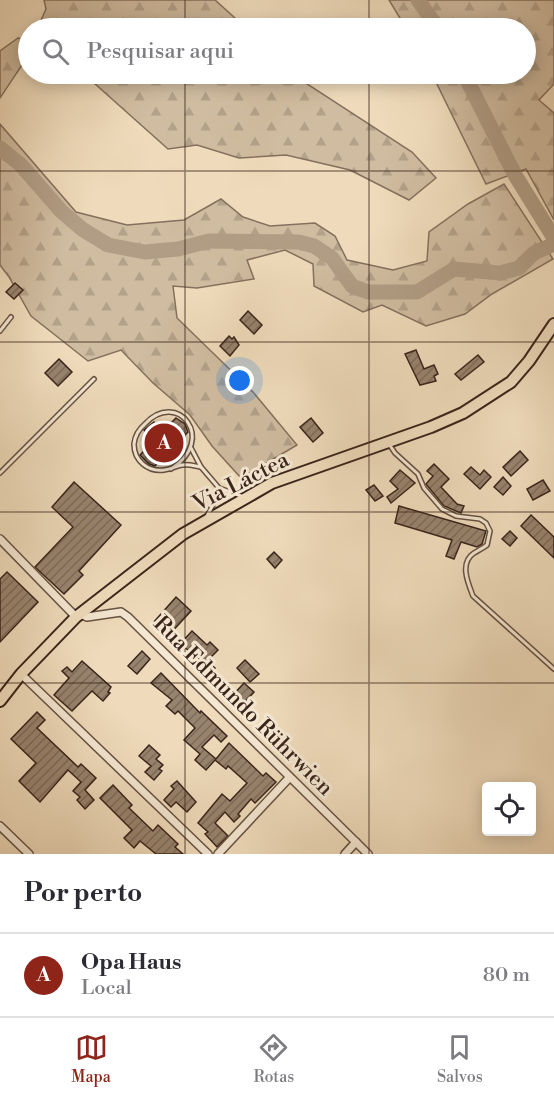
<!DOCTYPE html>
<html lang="pt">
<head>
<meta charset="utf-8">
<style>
	body { margin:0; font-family:"Libre Bodoni",serif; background:#f2f2f3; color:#2b2b33 }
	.controls { position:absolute; right:18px; bottom:18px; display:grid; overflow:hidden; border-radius:6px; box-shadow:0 3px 15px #0003 }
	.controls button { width:54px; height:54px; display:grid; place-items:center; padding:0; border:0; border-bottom:2px solid #e1e1e2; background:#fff; color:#2b2b33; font:30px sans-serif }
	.you { position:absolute; left:240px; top:381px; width:21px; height:21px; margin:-15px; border:4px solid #fff; border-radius:50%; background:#1a73e8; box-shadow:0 0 0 9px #1a73e833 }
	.badge { display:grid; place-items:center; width:39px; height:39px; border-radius:50%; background:#8f2418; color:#fff; font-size:20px; font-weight:700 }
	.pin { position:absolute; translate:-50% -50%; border:3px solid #fff; box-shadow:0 2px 6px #0006 }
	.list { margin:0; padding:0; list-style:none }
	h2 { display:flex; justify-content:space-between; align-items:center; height:78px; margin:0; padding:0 24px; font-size:26px }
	h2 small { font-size:20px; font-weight:400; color:#7c7c81 }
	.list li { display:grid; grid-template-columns:39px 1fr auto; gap:18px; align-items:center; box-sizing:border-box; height:84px; padding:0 24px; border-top:2px solid #e1e1e2 }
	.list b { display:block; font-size:22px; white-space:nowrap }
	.list p { margin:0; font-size:20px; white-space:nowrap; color:#7c7c81 }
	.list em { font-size:20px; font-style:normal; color:#7c7c81 }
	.icon { flex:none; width:33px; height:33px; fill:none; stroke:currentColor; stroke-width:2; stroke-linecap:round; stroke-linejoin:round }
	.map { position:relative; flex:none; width:554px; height:854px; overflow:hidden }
	.search { position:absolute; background:#fff; box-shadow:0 3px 15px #0003; left:18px; right:18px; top:18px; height:66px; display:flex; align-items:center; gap:15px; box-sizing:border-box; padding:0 21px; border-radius:33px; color:#7c7c81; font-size:22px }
	.sheet { height:162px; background:#fff }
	nav { display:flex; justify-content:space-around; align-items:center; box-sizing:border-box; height:84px; border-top:2px solid #e1e1e2; background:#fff; font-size:16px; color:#7c7c81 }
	nav a { display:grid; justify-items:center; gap:3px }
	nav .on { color:#8f2418 }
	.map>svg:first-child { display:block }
	.forest { fill:url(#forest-firs); stroke:#85705e; stroke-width:1.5 }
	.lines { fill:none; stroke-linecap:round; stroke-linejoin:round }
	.river { stroke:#b19d85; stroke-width:15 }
	.building { fill:url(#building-hatch); stroke:#3a241b; stroke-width:1.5 }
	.lane-casing { stroke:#675243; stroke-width:6 }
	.street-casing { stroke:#675243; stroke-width:10 }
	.primary-casing { stroke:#3a241b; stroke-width:14 }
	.lane { stroke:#f5e8d3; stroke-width:3 }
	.street { stroke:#f5e8d3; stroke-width:7 }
	.primary { stroke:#efdbbb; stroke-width:10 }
	.grid { fill:none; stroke:#3a241b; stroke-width:1.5; stroke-opacity:0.55 }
	.labels { text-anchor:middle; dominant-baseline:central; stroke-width:6; stroke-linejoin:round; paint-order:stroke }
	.street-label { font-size:22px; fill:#3a241b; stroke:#f5e8d3 }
</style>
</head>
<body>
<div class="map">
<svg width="554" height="854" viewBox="0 0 554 854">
	<defs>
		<pattern id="forest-firs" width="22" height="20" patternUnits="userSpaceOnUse" patternTransform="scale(1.5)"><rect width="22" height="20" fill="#d0bca0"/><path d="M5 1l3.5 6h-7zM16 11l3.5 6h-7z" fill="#b3a189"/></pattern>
		<pattern id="building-hatch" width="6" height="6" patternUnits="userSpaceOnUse" patternTransform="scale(1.5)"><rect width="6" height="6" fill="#98836e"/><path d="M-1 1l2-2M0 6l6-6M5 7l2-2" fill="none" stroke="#7d6b5a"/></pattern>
	</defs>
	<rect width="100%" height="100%" fill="#efdbbb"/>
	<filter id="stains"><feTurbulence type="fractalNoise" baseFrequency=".00333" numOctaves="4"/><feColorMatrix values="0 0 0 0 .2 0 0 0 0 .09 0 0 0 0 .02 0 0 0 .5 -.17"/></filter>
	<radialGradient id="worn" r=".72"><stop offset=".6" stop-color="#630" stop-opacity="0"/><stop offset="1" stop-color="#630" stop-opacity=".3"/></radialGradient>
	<g class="forest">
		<path d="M44 0H215L246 28H39L38 27 46 9Z"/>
		<path d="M389 0H554V84L539 100 554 113V220L526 169 486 184 432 74H526V28H406Z"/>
		<path d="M18 38 28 40V56L0 98V51Z"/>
		<path d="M84 74H295L304 82 412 152 436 178 409 200 350 170 286 155 239 158 197 145 168 149Z"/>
		<path d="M0 124 76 212 127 225 184 220 221 199 243 217 270 226 315 223 335 236 347 260 393 270 427 261 429 232 468 204 504 184 553 259 492 294 465 314 426 326 382 305 363 312 314 286 313 264 285 250 247 260 254 279 197 288 173 286 177 318 253 392 297 445 241 478 212 446 190 415 153 383 121 350 88 361 31 316 9 277 0 265Z"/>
	</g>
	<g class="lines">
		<g class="river">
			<path d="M418 0 438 28"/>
			<path d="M464 74 515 175 554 238"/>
			<path d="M0 148 21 165 61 211 82 229 108 245 145 252 178 249 209 241 299 242 314 246 332 258 352 286 368 292H417L454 269 500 273 519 268 534 253 554 244"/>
		</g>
	</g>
	<g class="building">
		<path d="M15 283 23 290 14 299 6 292Z"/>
		<path d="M248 311 262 325 254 334 240 320Z"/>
		<path d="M229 336 232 339 234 337 239 345 230 356 220 346Z"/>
		<path d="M416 350 424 369 434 365 438 374 434 376 436 381 420 385 405 354Z"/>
		<path d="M478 355 484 362 461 380 455 374Z"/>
		<path d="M59 359 72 372 58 386 45 373Z"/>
		<path d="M176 418 185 424 188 432 176 444 180 447 170 458 166 454 155 466 149 464 140 455 153 442 145 435 147 433 144 430 154 422 163 431Z"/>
		<path d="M311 418 323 433 313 442 300 427Z"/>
		<path d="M520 451 528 460 511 476 503 467Z"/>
		<path d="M434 464 449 479 441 487 457 504 464 506 461 513 444 506 426 484 433 476 427 471Z"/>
		<path d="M471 467 480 475 484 470 491 477 480 489 464 474Z"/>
		<path d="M400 470 415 483 391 503 387 497 398 489 390 481Z"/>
		<path d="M503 477 511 486 503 495 494 487Z"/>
		<path d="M543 480 550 491 533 500 527 489Z"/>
		<path d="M74 482 121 525 79 571 83 575 64 594 35 567 73 527 52 507Z"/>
		<path d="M374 485 383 496 375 501 366 490Z"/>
		<path d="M399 506 486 531 482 544 477 547 461 542 454 559 446 556 452 540 395 523Z"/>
		<path d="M531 515 554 537V558L521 526Z"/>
		<path d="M510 531 517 538 510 546 502 539Z"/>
		<path d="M274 552 282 560 275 568 267 559Z"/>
		<path d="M7 572 38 602 0 642V579Z"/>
		<path d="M176 597 191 611 168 636 153 623Z"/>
		<path d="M192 631 207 645 210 642 218 650 207 661 215 668 210 674 202 666 205 663 180 644Z"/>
		<path d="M142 651 150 659 137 674 128 666Z"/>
		<path d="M245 660 259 674 250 682 237 668Z"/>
		<path d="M82 661 111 687 108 692 110 693 103 701 92 691 72 711 54 695 69 678 62 671 67 667 72 672Z"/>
		<path d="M161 673 200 713 201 711 227 736 221 742 214 735 202 747 216 759 229 743 263 776 266 773 276 782 255 803 251 799 238 814 240 816 234 822 225 812 215 823 228 836 217 847 205 834 208 832 198 823 222 794 230 801 247 783 228 766 226 769 215 760 206 770 195 760 200 754 184 740 195 728 178 711 175 714 166 706 172 700 151 683Z"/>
		<path d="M244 683 254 692 243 704 231 697Z"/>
		<path d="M37 712 45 720 37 728 78 767 81 764 96 778 85 790 94 800 85 809 77 800 80 797 73 791 81 782 68 770 40 802 19 781 36 763 11 739Z"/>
		<path d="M149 745 160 755 156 759 163 765 159 769 162 771 154 780 145 772 151 766 139 756Z"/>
		<path d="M177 781 196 802 187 812 176 802 171 807 164 800 174 789 171 786Z"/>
		<path d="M113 785 132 805 129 808 153 831 158 825 178 844 175 847 183 854H156L140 841 134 848 124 838 132 830 100 798Z"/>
	</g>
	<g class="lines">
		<defs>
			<g id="lane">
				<path d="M0 331 11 317"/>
				<path d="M389 444 395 453 418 474 424 488 442 509 456 516 480 519 486 523 490 531 487 545C483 548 479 550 474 553 459 563 468 583 473 596L554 669"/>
				<path d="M191 448 201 467 219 488 241 496"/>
				<path d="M171 469C218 439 177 389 145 424 139 429 135 435 134 444 134 461 148 472 164 470 171 469 176 466 182 465 188 464 195 466 201 467"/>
				<path d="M0 473 94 379"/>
				<path d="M207 516 215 501 219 488"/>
			</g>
			<g id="street">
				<path d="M0 539 76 617"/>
				<path d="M81 614 87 617 121 612 128 617 368 854"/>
				<path d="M21 674 208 854"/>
				<path d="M0 826 29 854"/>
				<path d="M218 854 289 778"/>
				<path d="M345 854 356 842"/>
			</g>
			<path id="primary" d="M0 701 21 674 76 617 183 534 272 483 431 427 463 413 511 382 529 361 554 324"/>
		</defs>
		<use href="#lane" class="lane-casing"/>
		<use href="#street" class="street-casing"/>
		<use href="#primary" class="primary-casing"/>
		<use href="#lane" class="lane"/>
		<use href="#street" class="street"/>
		<use href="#primary" class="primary"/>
	</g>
	<path class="grid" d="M185 0V28M369 0V28M185 74V854M369 74V854M0 171H554M0 342H554M0 512H554M0 683H554"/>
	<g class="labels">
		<g class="street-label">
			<text transform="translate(241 482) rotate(-27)">Via Láctea</text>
			<text transform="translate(243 706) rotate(45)">Rua Edmundo Rührwien</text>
		</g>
	</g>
	<rect width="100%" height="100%" filter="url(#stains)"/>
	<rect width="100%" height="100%" fill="url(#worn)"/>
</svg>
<div class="controls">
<button><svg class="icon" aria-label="locate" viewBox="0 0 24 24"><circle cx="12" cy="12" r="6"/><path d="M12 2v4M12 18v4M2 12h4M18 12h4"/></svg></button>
</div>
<div class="you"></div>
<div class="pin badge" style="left:164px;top:443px">A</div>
<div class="search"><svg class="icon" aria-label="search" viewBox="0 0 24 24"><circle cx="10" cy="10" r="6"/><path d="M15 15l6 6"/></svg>Pesquisar aqui</div>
</div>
<section class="sheet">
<h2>Por perto<small></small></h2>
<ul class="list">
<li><span class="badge">A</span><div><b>Opa Haus</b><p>Local</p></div><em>80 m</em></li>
</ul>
</section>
<nav>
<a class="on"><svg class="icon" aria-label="map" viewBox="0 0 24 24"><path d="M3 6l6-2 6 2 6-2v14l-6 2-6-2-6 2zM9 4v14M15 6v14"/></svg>Mapa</a>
<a><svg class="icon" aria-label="directions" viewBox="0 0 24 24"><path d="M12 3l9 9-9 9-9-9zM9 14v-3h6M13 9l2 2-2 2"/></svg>Rotas</a>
<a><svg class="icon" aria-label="saved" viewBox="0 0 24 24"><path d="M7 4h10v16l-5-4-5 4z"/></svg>Salvos</a>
</nav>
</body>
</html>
